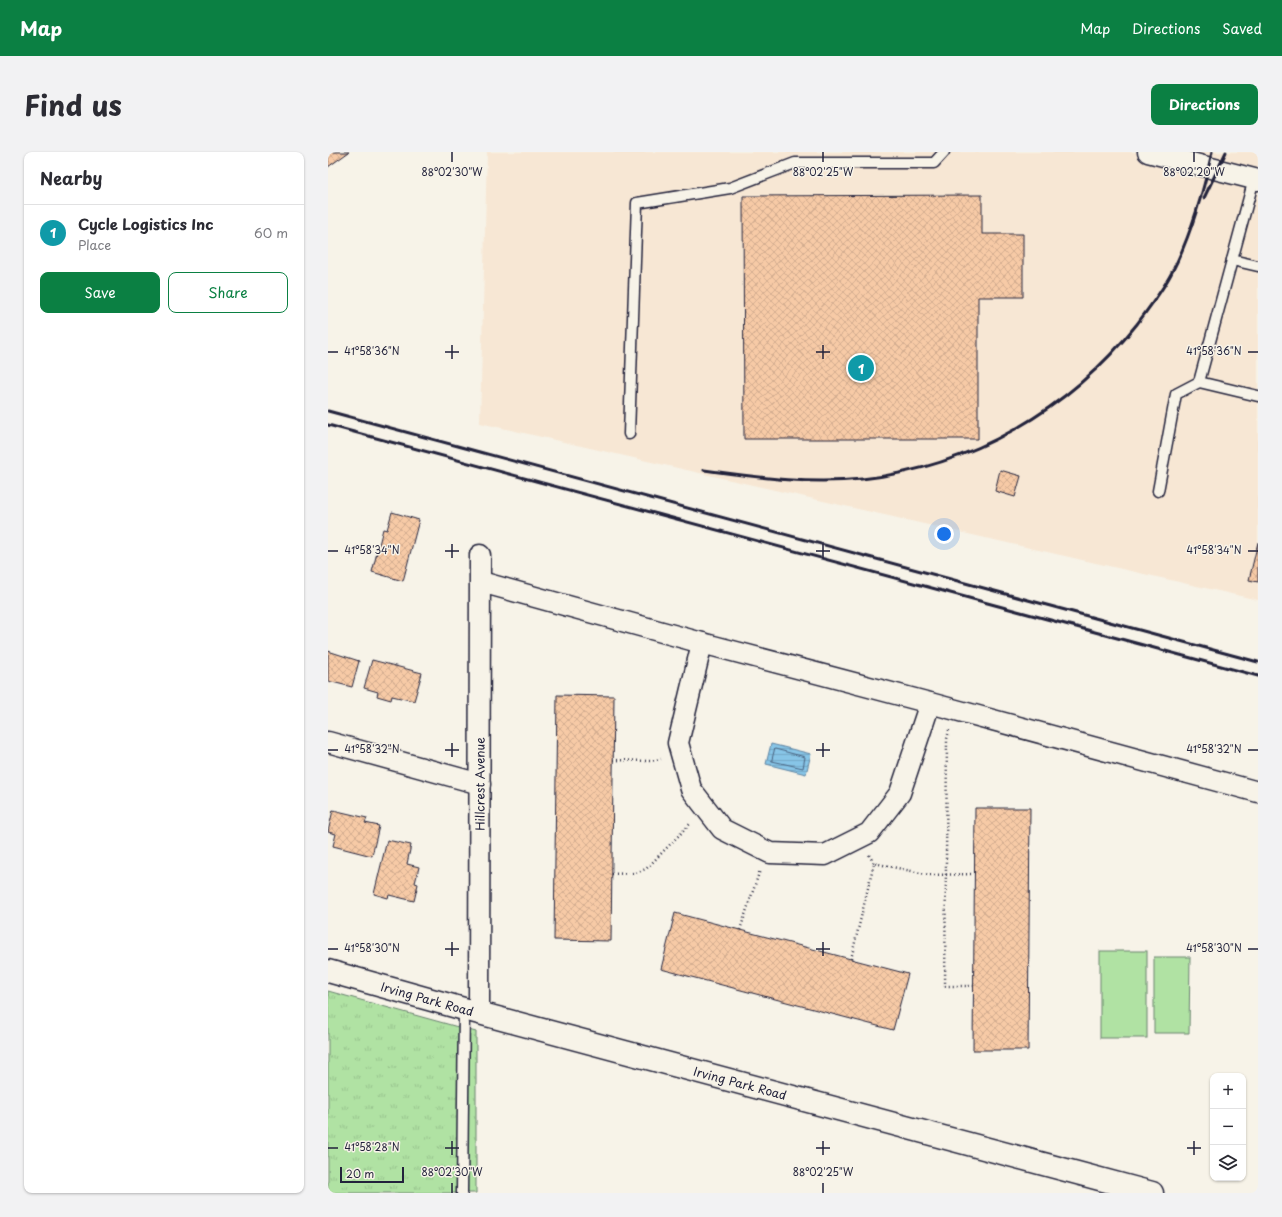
<!DOCTYPE html>
<html lang="en">
<head>
<meta charset="utf-8">
<style>
	body { margin:0; font-family:"Playpen Sans",sans-serif; background:#f2f2f3; color:#2b2b33 }
	.controls { position:absolute; right:12px; bottom:12px; display:grid; overflow:hidden; border-radius:8px; box-shadow:0 1px 3px #0004 }
	.controls button { width:36px; height:36px; display:grid; place-items:center; padding:0; border:0; border-bottom:1px solid #e1e1e2; background:#fff; color:#2b2b33; font:20px sans-serif }
	.scale { position:absolute; left:12px; bottom:10px; width:64px; box-sizing:border-box; padding-left:4px; border:2px solid #22223b; border-top:0; font-size:11px; line-height:14px; white-space:nowrap; color:#22223b; -webkit-text-stroke:3px #f7f3e8; paint-order:stroke }
	.you { position:absolute; left:616px; top:382px; width:14px; height:14px; margin:-10px; border:3px solid #fff; border-radius:50%; background:#1a73e8; box-shadow:0 0 0 6px #1a73e833 }
	.badge { display:grid; place-items:center; width:26px; height:26px; border-radius:50%; background:#0b8043; color:#fff; font-size:13px; font-weight:700 }
	.pin { position:absolute; translate:-50% -50%; border:2px solid #fff; box-shadow:0 1px 4px #0006 }
	.list { margin:0; padding:0; list-style:none }
	h2 { display:flex; justify-content:space-between; align-items:center; height:52px; margin:0; padding:0 16px; font-size:17px }
	h2 small { font-size:13px; font-weight:400; color:#7c7c81 }
	.list li { display:grid; grid-template-columns:26px 1fr auto; gap:12px; align-items:center; box-sizing:border-box; height:56px; padding:0 16px; border-top:1px solid #e1e1e2 }
	.list b { display:block; font-size:15px; white-space:nowrap }
	.list p { margin:0; font-size:13px; white-space:nowrap; color:#7c7c81 }
	.list em { font-size:13px; font-style:normal; color:#7c7c81 }
	.actions { display:flex; gap:8px; padding:12px 16px }
	.actions a { flex:1; padding:9px 0; border:1px solid #0b8043; border-radius:8px; text-align:center; font-size:14px; color:#0b8043 }
	.actions .main { background:#0b8043; color:#fff }
	.icon { flex:none; width:22px; height:22px; fill:none; stroke:currentColor; stroke-width:2; stroke-linecap:round; stroke-linejoin:round }
	.map { position:relative; flex:none; width:930px; height:1041px; overflow:hidden; border-radius:8px }
	header { display:flex; align-items:center; gap:24px; box-sizing:border-box; height:56px; padding:0 20px; background:#0b8043; color:#fff }
	header strong { font-size:19px }
	nav { display:flex; gap:22px; margin-inline-start:auto; font-size:14px }
	.intro { display:flex; align-items:center; justify-content:space-between; box-sizing:border-box; height:96px; padding:0 24px }
	h1 { margin:0; font-size:28px }
	.button { padding:10px 18px; border-radius:8px; background:#0b8043; color:#fff; font-size:14px; font-weight:700 }
	main { display:flex; gap:24px; padding:0 24px }
	aside { flex:1; background:#fff; border-radius:8px; box-shadow:0 1px 3px #0004 }
	.map>svg:first-child { display:block }
	.built { fill:#f7e7d4 }
	.grass { fill:url(#grass-tufts); stroke:#69826f }
	.garden { fill:#b0e2a3; stroke:#69826f }
	.water { fill:url(#water-rules); stroke:#5f84a2 }
	.lines { fill:none; stroke-linecap:round; stroke-linejoin:round }
	.shore { stroke:#4a6380; stroke-width:1 }
	.building { fill:url(#building-cross-hatch); stroke:#22223b }
	.service-casing { stroke:#22223b; stroke-width:13 }
	.minor-casing { stroke:#22223b; stroke-width:23 }
	.secondary-casing { stroke:#22223b; stroke-width:25 }
	.path { stroke:#22223b; stroke-width:2.5; stroke-dasharray:1 3; stroke-linecap:butt }
	.service { stroke:#f7f3e8; stroke-width:10 }
	.minor { stroke:#f7f3e8; stroke-width:20 }
	.secondary { stroke:#f7f3e8; stroke-width:22 }
	.rail { stroke:#22223b; stroke-width:3 }
	.ticks { fill:none; stroke:#22223b; stroke-width:1.5 }
	.labels { text-anchor:middle; dominant-baseline:central; stroke-width:3; stroke-linejoin:round; paint-order:stroke }
	.street-label { font-size:12px; fill:#22223b; stroke:#f7f3e8 }
	.ticks-label { font-size:10px; text-anchor:middle; fill:#22223b; stroke:#f7f3e8; stroke-width:3; stroke-linejoin:round; paint-order:stroke }
</style>
</head>
<body>
<header>
<strong>Map</strong>
<nav><a>Map</a><a>Directions</a><a>Saved</a></nav>
</header>
<div class="intro"><h1>Find us</h1><a class="button">Directions</a></div>
<main>
<aside>
<h2>Nearby<small></small></h2>
<ul class="list">
<li><span class="badge" style="background:#0f9aa8">1</span><div><b>Cycle Logistics Inc</b><p>Place</p></div><em>60 m</em></li>
</ul>
<div class="actions"><a class="main">Save</a><a>Share</a></div>
</aside>
<div class="map">
<svg width="930" height="1041" viewBox="0 0 930 1041">
	<defs>
		<pattern id="grass-tufts" width="24" height="20" patternUnits="userSpaceOnUse"><rect width="24" height="20" fill="#b0e2a3"/><path d="M3 7l-1-3M5 7V3M7 7l1-3M15 17l-1-3M17 17v-4M19 17l1-3" fill="none" stroke="#97c28d"/></pattern>
		<pattern id="water-rules" width="6" height="5" patternUnits="userSpaceOnUse"><rect width="6" height="5" fill="#87c5e7"/><path d="M0 2.5h6" fill="none" stroke="#74a9c7"/></pattern>
		<pattern id="building-cross-hatch" width="8" height="8" patternUnits="userSpaceOnUse"><rect width="8" height="8" fill="#f7caa6"/><path d="M0 0l8 8M0 8l8-8" fill="none" stroke="#d3ad90"/></pattern>
	</defs>
	<rect width="100%" height="100%" fill="#f7f3e8"/>
	<filter id="ink" filterUnits="userSpaceOnUse"><feTurbulence type="fractalNoise" baseFrequency=".025" numOctaves="2"/><feDisplacementMap in="SourceGraphic" scale="8" xChannelSelector="R" yChannelSelector="G"/><feConvolveMatrix kernelMatrix="1 2 1 2 8 2 1 2 1" color-interpolation-filters="sRGB"/></filter>
	<g filter="url(#ink)">
		<path class="built" d="M159 0H930V448L152 271Z"/>
		<path class="grass" d="M0 839 148 880V1041H0Z"/>
		<g class="garden">
			<rect x="772" y="799" width="47" height="87"/>
			<path d="M826 805H862L861 881H826Z"/>
		</g>
		<path class="water" d="M443 592 483 602 478 622 438 612Z"/>
		<g class="lines">
			<path class="shore" d="M447 597 477 605 475 616 444 609Z"/>
		</g>
		<g class="building">
			<path d="M0 0H21L0 15Z"/>
			<path d="M654 43V82H695V145H650V287H416L415 44Z"/>
			<path d="M672 318 693 324 687 345 667 339Z"/>
			<path d="M64 360 91 368 75 429 44 420 55 377 59 378Z"/>
			<path d="M930 390V430L921 428Z"/>
			<path d="M0 499 31 509 24 535 0 529Z"/>
			<path d="M44 508 94 521 86 549 64 544 63 548 49 544 50 540 36 536Z"/>
			<path d="M229 543 286 544 283 789 226 788Z"/>
			<path d="M647 656H702L700 898H645Z"/>
			<path d="M5 658 39 666 37 671 51 674 44 704 5 694 8 682 0 680Z"/>
			<path d="M59 688 83 693 79 712 91 715 87 731 90 732 86 749 61 743 60 746 46 742Z"/>
			<path d="M347 761 580 822 565 878 333 817Z"/>
		</g>
		<g class="lines">
			<defs>
				<g id="service">
					<path d="M904 108 930 114"/>
					<path d="M871 230 930 244"/>
					<path d="M301 282 309 51 402 36 467 11H606L616 0"/>
					<path d="M830 339 848 242 871 230 926 27"/>
					<path d="M134 1041 136 857"/>
				</g>
				<g id="minor">
					<path d="M820 0 930 28"/>
					<path d="M153 430 374 491"/>
					<path d="M374 491 602 551 572 641 541 681 497 703 442 701 394 677 363 637 350 591Z"/>
					<path d="M602 551 930 640"/>
					<path d="M0 590 152 632"/>
					<path id="s1" d="M151 861 152 403"/>
				</g>
				<g id="secondary">
					<path id="s2" d="M0 819 136 857 824 1041"/>
				</g>
			</defs>
			<use href="#service" class="service-casing"/>
			<use href="#minor" class="minor-casing"/>
			<use href="#secondary" class="secondary-casing"/>
			<g class="path">
				<path d="M621 578 619 587 617 834H646"/>
				<path d="M285 608 322 609 333 607"/>
				<path d="M541 703 546 711"/>
				<path d="M284 722 307 721 318 717 363 671"/>
				<path d="M412 778 432 718"/>
				<path d="M523 807 546 711 602 723 647 722"/>
			</g>
			<use href="#service" class="service"/>
			<use href="#minor" class="minor"/>
			<use href="#secondary" class="secondary"/>
			<g class="rail">
				<path d="M876 46 898 0"/>
				<path d="M0 259 930 510"/>
				<path d="M0 273 930 524"/>
				<path d="M376 318C428 325 481 333 534 327 643 315 741 258 809 172 821 156 834 139 843 122 863 84 875 41 884 0"/>
			</g>
		</g>
	</g>
	<path class="ticks" d="M124 0V10M495 0V10M866 0V10M124 193V207M495 193V207M0 200H10M117 200H131M488 200H502M920 200H930M124 392V406M495 392V406M0 399H10M117 399H131M488 399H502M920 399H930M124 591V605M495 591V605M0 598H10M117 598H131M488 598H502M920 598H930M124 790V804M495 790V804M0 797H10M117 797H131M488 797H502M920 797H930M124 989V1003M495 989V1003M866 989V1003M0 996H10M117 996H131M488 996H502M859 996H873M124 1031V1041M495 1031V1041"/>
	<g class="labels">
		<g class="street-label">
			<text stroke="none"><textPath href="#s1" startOffset="229">Hillcrest Avenue</textPath></text>
			<text stroke="none"><textPath href="#s2" startOffset="103">Irving Park Road</textPath></text>
			<text stroke="none"><textPath href="#s2" startOffset="427">Irving Park Road</textPath></text>
		</g>
	</g>
	<g class="ticks-label">
		<text x="124" y="24">88°02'30"W</text>
		<text x="495" y="24">88°02'25"W</text>
		<text x="866" y="24">88°02'20"W</text>
		<text x="44" y="203">41°58'36"N</text>
		<text x="886" y="203">41°58'36"N</text>
		<text x="44" y="402">41°58'34"N</text>
		<text x="886" y="402">41°58'34"N</text>
		<text x="44" y="601">41°58'32"N</text>
		<text x="886" y="601">41°58'32"N</text>
		<text x="44" y="800">41°58'30"N</text>
		<text x="886" y="800">41°58'30"N</text>
		<text x="44" y="999">41°58'28"N</text>
		<text x="124" y="1024">88°02'30"W</text>
		<text x="495" y="1024">88°02'25"W</text>
	</g>
</svg>
<div class="controls">
<button>+</button>
<button>−</button>
<button><svg class="icon" aria-label="layers" viewBox="0 0 24 24"><path d="M12 4l9 5-9 5-9-5zM3 14l9 5 9-5"/></svg></button>
</div>
<div class="scale">20 m</div>
<div class="you"></div>
<div class="pin badge" style="left:533px;top:216px;background:#0f9aa8">1</div>
</div>
</main>
</body>
</html>
